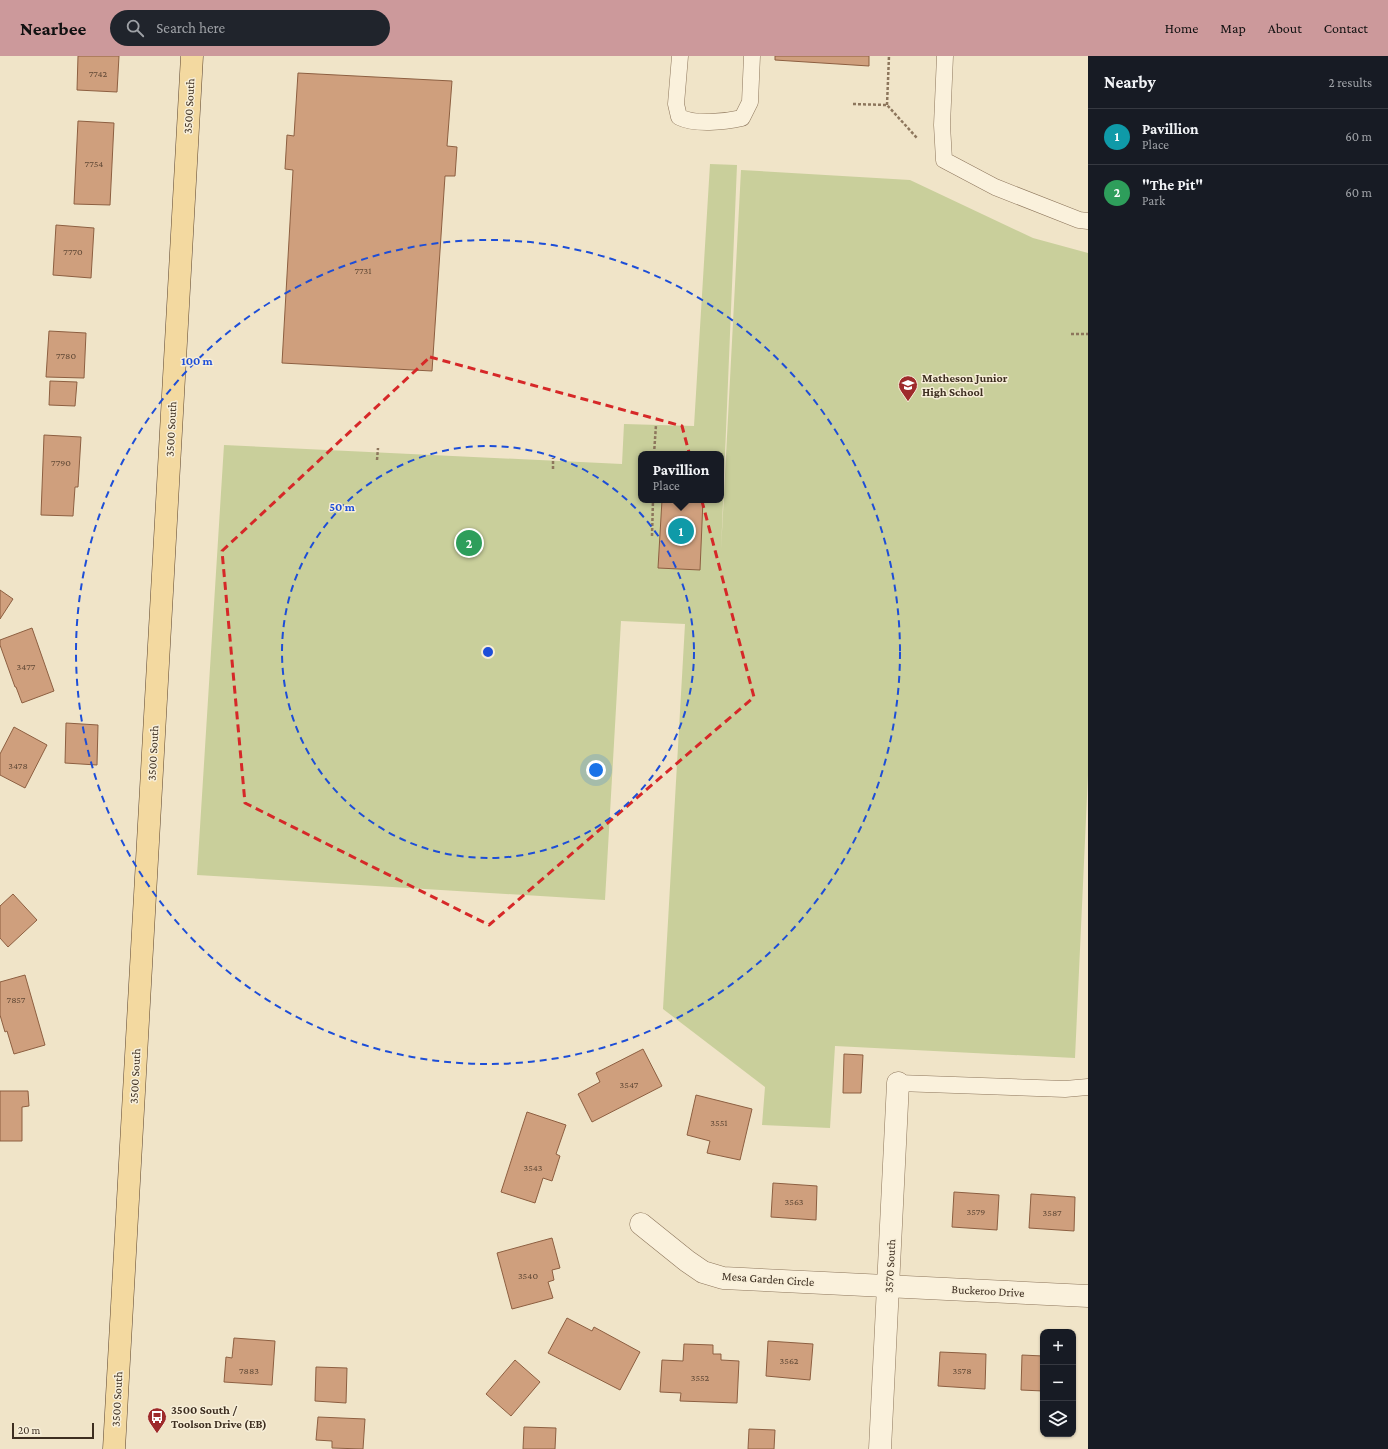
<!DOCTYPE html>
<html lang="en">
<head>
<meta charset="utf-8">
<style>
	body { margin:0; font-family:"Crimson Pro",serif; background:#20242c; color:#f1f3f6 }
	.controls { position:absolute; right:12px; bottom:12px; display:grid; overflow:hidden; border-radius:8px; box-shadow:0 1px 3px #0004 }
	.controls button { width:36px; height:36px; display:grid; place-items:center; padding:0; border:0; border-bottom:1px solid #363941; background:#171b24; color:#f1f3f6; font:20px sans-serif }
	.scale { position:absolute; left:12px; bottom:10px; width:82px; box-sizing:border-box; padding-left:4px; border:2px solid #3d2e20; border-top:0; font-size:11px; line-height:14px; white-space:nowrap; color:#3d2e20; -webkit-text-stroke:3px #f7eed8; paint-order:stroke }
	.you { position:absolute; left:596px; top:714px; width:14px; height:14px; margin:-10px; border:3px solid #fff; border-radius:50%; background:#1a73e8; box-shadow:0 0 0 6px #1a73e833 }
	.badge { display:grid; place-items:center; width:26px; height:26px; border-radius:50%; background:#cc999b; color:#fff; font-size:13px; font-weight:700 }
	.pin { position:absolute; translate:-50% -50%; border:2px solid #fff; box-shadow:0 1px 4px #0006 }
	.popup { position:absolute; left:638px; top:395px; width:86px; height:52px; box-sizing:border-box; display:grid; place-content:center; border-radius:8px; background:#171b24; filter:drop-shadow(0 1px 3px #0005); font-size:13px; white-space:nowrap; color:#9ea1a6 }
	.popup b { font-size:15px; color:#f1f3f6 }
	.popup::after { content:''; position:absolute; left:50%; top:100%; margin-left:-8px; border:8px solid transparent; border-top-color:#171b24 }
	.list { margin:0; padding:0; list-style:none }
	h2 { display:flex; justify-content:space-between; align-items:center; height:52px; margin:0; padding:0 16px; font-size:17px }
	h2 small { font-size:13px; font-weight:400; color:#9ea1a6 }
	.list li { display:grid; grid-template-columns:26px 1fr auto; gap:12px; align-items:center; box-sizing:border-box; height:56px; padding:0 16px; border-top:1px solid #363941 }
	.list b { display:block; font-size:15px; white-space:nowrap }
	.list p { margin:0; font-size:13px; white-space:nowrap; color:#9ea1a6 }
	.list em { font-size:13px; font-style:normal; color:#9ea1a6 }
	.icon { flex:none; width:22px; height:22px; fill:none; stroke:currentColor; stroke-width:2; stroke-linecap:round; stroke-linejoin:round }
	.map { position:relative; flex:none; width:1088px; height:1393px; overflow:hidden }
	header { display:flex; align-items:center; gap:24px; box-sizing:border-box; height:56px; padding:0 20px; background:#cc999b; color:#111 }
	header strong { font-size:19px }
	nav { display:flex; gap:22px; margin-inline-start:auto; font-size:14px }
	.search { width:280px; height:36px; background:#20242c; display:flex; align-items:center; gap:10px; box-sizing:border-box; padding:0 14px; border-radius:22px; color:#9ea1a6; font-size:15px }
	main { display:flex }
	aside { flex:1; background:#171b24 }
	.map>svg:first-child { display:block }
	.green { fill:#c9cf9b; fill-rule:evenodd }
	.building { fill:#cf9f7d; stroke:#8d5f41 }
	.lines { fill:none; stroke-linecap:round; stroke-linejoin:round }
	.service-casing { stroke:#8d765c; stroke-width:17 }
	.minor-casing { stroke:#8d765c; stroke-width:23 }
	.primary-casing { stroke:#5b4430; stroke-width:23 }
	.path { stroke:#8d765c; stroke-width:2.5; stroke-dasharray:3 2; stroke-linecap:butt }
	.service { stroke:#faf1dc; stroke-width:16 }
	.minor { stroke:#faf1dc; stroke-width:22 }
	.primary { stroke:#f3d9a0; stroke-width:22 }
	.marked { fill:none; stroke:#d62828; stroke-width:3; stroke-dasharray:8 5; stroke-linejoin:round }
	.ring { fill:none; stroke:#1d4ed8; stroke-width:2; stroke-dasharray:7 5 }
	.labels { text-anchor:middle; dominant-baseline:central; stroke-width:3; stroke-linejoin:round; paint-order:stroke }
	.number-label { font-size:10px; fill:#624a37 }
	.street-label { font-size:12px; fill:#3d2e20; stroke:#f7eed8 }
	.poi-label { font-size:12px; font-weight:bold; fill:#3d2e20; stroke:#f7eed8; text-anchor:start }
	.centre { fill:#1d4ed8; stroke:#f7eed8; stroke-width:2 }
	.ring-label { font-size:12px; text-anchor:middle; font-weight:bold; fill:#1d4ed8; stroke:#f7eed8; stroke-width:3; stroke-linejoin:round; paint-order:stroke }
</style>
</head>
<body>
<header>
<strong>Nearbee</strong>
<div class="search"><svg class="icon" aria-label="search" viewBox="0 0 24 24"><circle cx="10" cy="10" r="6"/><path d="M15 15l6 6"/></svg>Search here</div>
<nav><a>Home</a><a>Map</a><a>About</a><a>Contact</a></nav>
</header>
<main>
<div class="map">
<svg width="1088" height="1393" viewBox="0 0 1088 1393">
	<rect width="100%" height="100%" fill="#f0e4c8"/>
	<path class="green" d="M710 108 737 109 721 495 741 114 910 124 1033 182 1088 197V719L1075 1002 835 990 830 1072 762 1069 765 1031 663 953 685 568 621 565 605 844 197 819 224 389 622 408 624 368 694 370ZM641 398H721V444H641Z"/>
	<g class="building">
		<path d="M78 0H119L117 36 77 34Z"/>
		<path d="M775 0H869V10L775 4Z"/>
		<path d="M298 17 452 25 447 90 457 91 455 120H445L432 315 282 307 293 114 285 113 287 79 294 80Z"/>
		<path d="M78 65 114 67 110 149 74 148Z"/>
		<path d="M56 169 94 172 91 222 53 219Z"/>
		<path d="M49 275 86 277 84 322 46 321Z"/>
		<path d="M50 325 77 326 75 350 49 349Z"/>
		<path d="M44 379 81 381 78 431H75L73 460 41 459Z"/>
		<path d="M662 444H703L700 514 658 512Z"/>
		<path d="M0 534 13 543 0 563Z"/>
		<path d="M32 572 54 635 22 647 16 631H15L0 589V584Z"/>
		<path d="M66 667 98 669 97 709 65 707Z"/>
		<path d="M14 671 47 689 25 732 0 719V698Z"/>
		<path d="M13 838 37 864 8 891 0 882V850Z"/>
		<path d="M25 919 45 989 14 998 7 975 5 976 0 959V926Z"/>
		<path d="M643 993 662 1030 592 1066 578 1038 600 1026 596 1017Z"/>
		<path d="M844 998 863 999 861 1037H843Z"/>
		<path d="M0 1035H28L29 1050 22 1051V1085H0Z"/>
		<path d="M696 1039 752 1053 740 1104 707 1097 710 1085 687 1079Z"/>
		<path d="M527 1056 566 1069 556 1098 560 1100 552 1125 543 1122 535 1147 501 1136Z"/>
		<path d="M773 1127 817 1130 816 1164 771 1161Z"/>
		<path d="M954 1136 999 1139 997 1174 952 1171Z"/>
		<path d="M1031 1138 1075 1141 1074 1175 1029 1172Z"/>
		<path d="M552 1182 560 1212 552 1214 554 1224 548 1226 553 1242 512 1253 497 1197Z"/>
		<path d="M567 1262 592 1275 594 1271 640 1296 620 1334 548 1297Z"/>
		<path d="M234 1282 275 1285 272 1329 224 1326 226 1301 232 1302Z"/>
		<path d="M768 1285 813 1288 810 1324 766 1320Z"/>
		<path d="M684 1288 713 1289V1298H721V1304L739 1305 737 1347 680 1345 681 1337 660 1336 662 1304 683 1305Z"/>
		<path d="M940 1296 986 1298 985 1333 938 1330Z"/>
		<path d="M1022 1299 1043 1300V1335L1021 1334Z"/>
		<path d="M515 1304 540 1326 511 1360 486 1338Z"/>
		<path d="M316 1311 347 1312 346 1347 315 1345Z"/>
		<path d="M318 1361 365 1363 363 1393 332 1392V1385L316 1384Z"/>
		<path d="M524 1371 556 1372 555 1393H523Z"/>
		<path d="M749 1373 775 1374 774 1393H748Z"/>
	</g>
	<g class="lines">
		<defs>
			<g id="service">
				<path d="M680 0 676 48 679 61C695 69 724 66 742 62L750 46 752 0"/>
				<path d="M945 0 942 69 944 104 995 131 1079 164 1088 165"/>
				<path d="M898 1027 1065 1033 1088 1031"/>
			</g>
			<g id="minor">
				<path d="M641 1168 687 1205 703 1216 723 1222 1088 1240"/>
				<path d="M880 1393 898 1027"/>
			</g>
			<path id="primary" d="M114 1393 192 0"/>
		</defs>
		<use href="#service" class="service-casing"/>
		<use href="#minor" class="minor-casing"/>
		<use href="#primary" class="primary-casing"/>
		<g class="path">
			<path d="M853 48 887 49 917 82"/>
			<path d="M887 49 889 0"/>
			<path d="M1071 278H1088"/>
			<path d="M654 398 656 369"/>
			<path d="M377 404 378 392"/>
			<path d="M553 413V402"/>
			<path d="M652 480 653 444"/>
		</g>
		<use href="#service" class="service"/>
		<use href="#minor" class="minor"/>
		<use href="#primary" class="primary"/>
	</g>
	<path class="marked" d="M430 301 682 370 754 641 489 869 245 747 222 495Z"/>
	<g class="ring">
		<circle cx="488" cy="596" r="206"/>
		<circle cx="488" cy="596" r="412"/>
	</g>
	<defs>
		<symbol id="school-pin" viewBox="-11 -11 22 30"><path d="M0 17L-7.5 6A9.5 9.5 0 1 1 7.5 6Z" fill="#9e2a2b" stroke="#f7eed8"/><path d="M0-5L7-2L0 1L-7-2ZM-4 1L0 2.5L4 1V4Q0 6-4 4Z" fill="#fff"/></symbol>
		<symbol id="bus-pin" viewBox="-11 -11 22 30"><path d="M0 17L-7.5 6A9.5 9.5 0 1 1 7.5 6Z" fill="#9e2a2b" stroke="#f7eed8"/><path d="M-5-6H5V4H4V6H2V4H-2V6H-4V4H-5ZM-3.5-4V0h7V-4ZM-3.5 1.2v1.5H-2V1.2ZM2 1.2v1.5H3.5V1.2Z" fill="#fff"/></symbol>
	</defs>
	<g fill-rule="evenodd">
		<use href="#school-pin" x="897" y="318" width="22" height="30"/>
		<use href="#bus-pin" x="146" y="1350" width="22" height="30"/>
	</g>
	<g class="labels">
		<g class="number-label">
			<text x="98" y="17">7742</text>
			<text x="94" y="107">7754</text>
			<text x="73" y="195">7770</text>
			<text x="363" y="214">7731</text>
			<text x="66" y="299">7780</text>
			<text x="61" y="406">7790</text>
			<text x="26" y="610">3477</text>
			<text x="18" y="709">3478</text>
			<text x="16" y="943">7857</text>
			<text x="629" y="1028">3547</text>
			<text x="719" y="1066">3551</text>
			<text x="533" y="1111">3543</text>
			<text x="794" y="1145">3563</text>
			<text x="976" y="1155">3579</text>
			<text x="1052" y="1156">3587</text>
			<text x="528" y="1219">3540</text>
			<text x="789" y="1304">3562</text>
			<text x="249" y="1314">7883</text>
			<text x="962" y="1314">3578</text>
			<text x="700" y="1321">3552</text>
		</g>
		<g class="street-label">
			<text transform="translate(189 50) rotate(-87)">3500 South</text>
			<text transform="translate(171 373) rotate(-87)">3500 South</text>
			<text transform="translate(153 697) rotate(-87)">3500 South</text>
			<text transform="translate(135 1020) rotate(-87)">3500 South</text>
			<text transform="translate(890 1210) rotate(-87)">3570 South</text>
			<text transform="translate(768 1223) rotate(4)">Mesa Garden Circle</text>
			<text transform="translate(988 1235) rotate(3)">Buckeroo Drive</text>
			<text transform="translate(117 1343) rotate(-87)">3500 South</text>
		</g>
		<g class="poi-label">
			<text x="922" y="322">Matheson Junior<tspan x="922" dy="14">High School</tspan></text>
			<text x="171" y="1354">3500 South /<tspan x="171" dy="14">Toolson Drive (EB)</tspan></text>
		</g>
	</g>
	<circle cx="488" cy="596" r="6" class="centre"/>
	<g class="ring-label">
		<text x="197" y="309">100 m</text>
		<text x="342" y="455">50 m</text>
	</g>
</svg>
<div class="controls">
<button>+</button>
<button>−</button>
<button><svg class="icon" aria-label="layers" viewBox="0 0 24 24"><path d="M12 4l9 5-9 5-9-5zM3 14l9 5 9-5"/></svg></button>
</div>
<div class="scale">20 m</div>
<div class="you"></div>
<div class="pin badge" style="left:681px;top:475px;background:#0f9aa8">1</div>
<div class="popup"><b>Pavillion</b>Place</div>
<div class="pin badge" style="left:469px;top:487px;background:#2e9e5b">2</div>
</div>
<aside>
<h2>Nearby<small>2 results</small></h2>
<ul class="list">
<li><span class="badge" style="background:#0f9aa8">1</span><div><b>Pavillion</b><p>Place</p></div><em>60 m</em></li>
<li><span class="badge" style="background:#2e9e5b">2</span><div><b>&quot;The Pit&quot;</b><p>Park</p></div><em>60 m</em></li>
</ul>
</aside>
</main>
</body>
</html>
